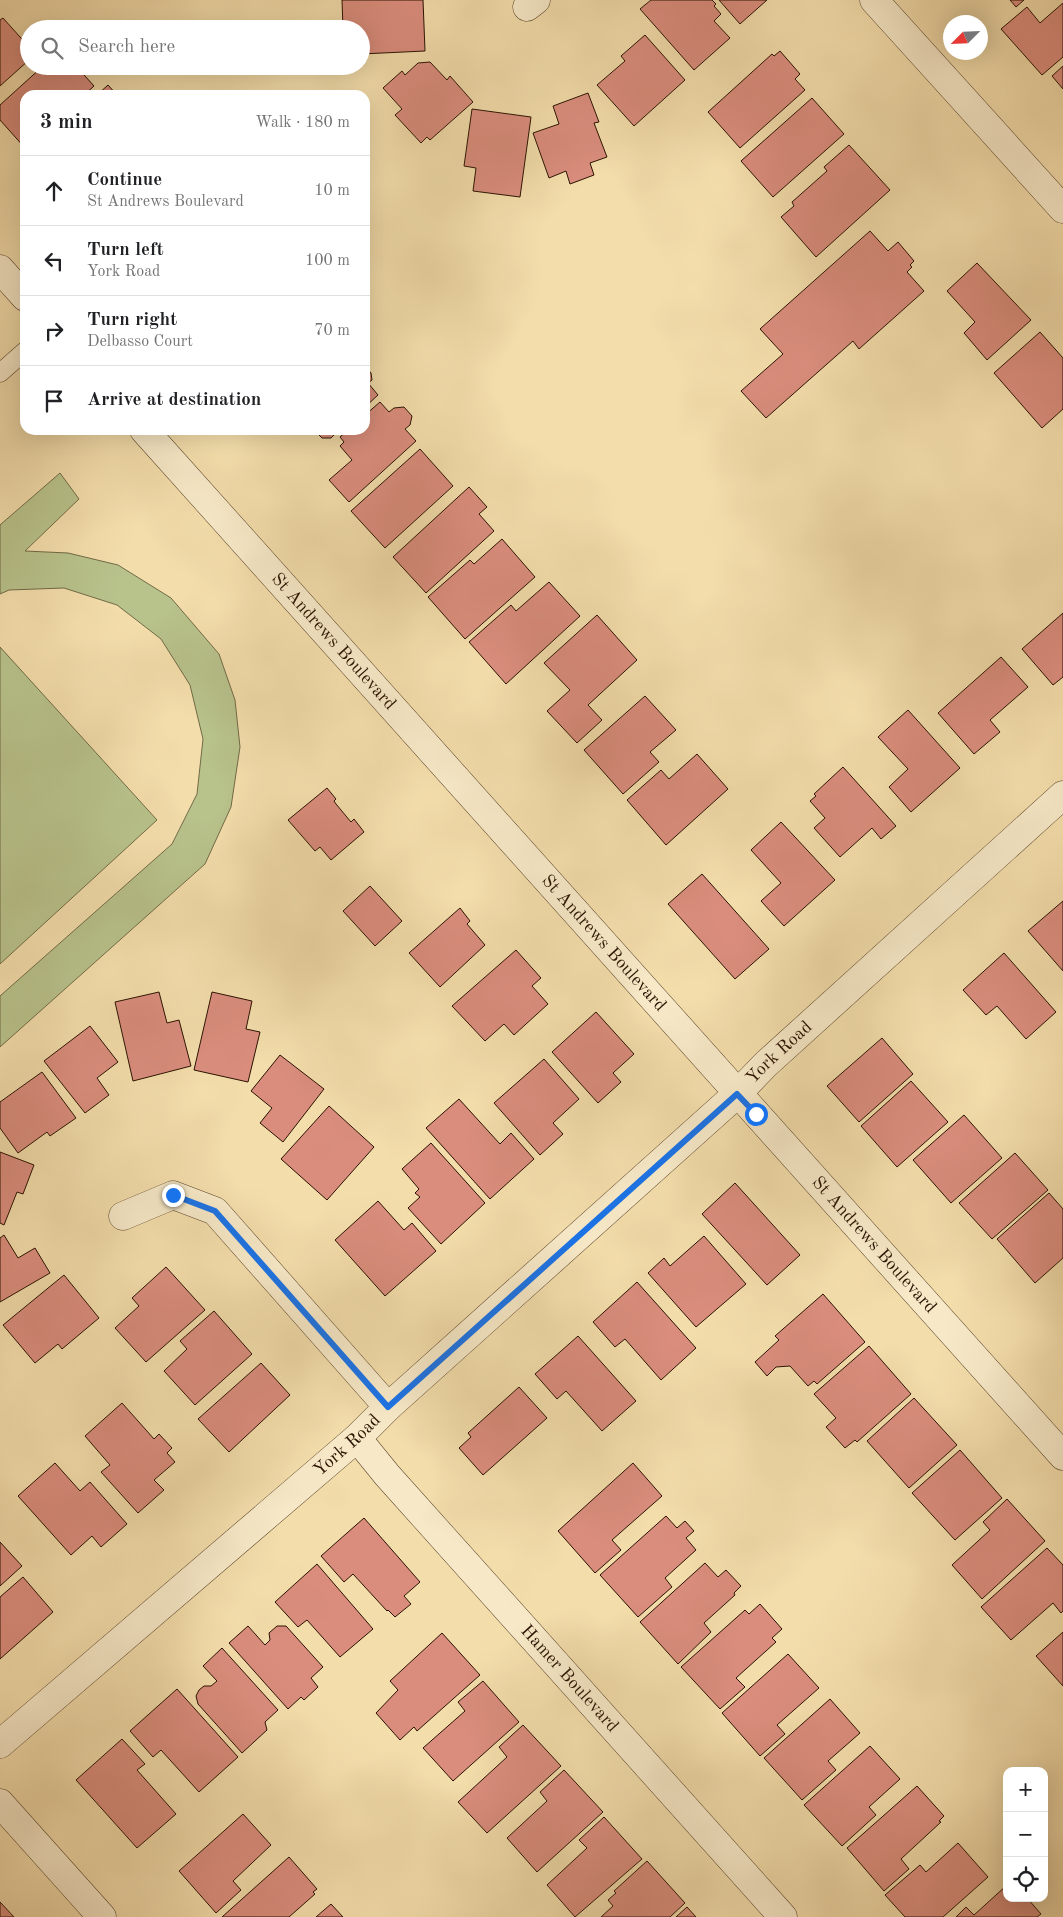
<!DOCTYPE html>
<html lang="en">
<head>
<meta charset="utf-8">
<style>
	body { margin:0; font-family:"Old Standard TT",serif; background:#f2f2f2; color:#202124 }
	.controls { position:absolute; right:15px; bottom:15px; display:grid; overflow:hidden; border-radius:10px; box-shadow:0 5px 20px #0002 }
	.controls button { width:45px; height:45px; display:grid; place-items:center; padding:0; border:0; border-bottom:1px solid #e0e0e0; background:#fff; color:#202124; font:25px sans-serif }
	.compass { position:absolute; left:943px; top:15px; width:45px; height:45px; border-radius:50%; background:#fff; box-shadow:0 5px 20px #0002; rotate:246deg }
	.stop { position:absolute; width:15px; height:15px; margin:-11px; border:4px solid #1a73e8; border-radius:50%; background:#fff }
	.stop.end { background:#1a73e8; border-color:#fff; box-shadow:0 1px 5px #0008 }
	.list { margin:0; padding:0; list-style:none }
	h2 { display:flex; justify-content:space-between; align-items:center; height:65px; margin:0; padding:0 20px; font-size:21px }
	h2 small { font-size:16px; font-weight:400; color:#757577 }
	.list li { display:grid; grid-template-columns:32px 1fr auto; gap:15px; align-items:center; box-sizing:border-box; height:70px; padding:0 20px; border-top:1px solid #e0e0e0 }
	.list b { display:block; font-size:19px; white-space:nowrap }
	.list p { margin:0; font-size:16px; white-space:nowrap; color:#757577 }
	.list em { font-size:16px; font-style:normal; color:#757577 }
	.icon { flex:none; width:28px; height:28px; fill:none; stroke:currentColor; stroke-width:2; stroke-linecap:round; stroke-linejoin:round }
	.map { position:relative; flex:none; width:1063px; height:1917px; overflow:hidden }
	.search { position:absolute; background:#fff; box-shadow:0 5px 20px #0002; left:20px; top:20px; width:350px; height:55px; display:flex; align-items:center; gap:12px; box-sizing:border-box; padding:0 18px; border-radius:28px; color:#757577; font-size:19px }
	.panel { position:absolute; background:#fff; box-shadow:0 5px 20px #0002; left:20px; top:90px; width:350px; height:345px; border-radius:15px }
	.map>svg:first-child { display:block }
	.green { fill:#b8c28b; stroke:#716a46 }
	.building { fill:#da8d7d; stroke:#2a1200 }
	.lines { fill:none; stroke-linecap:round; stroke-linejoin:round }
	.service-casing { stroke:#5c452b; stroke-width:19 }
	.minor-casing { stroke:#5c452b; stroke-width:29 }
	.service { stroke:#f7e9c8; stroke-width:18 }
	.minor { stroke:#f7e9c8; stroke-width:28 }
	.route { stroke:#1a73e8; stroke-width:6 }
	.labels { text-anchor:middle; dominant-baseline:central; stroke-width:4.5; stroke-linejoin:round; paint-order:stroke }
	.street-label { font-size:18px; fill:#2a1200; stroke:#f7e9c8 }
</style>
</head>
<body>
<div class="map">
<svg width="1063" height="1917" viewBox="0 0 1063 1917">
	<rect width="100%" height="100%" fill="#f3ddab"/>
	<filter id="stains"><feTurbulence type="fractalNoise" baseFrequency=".004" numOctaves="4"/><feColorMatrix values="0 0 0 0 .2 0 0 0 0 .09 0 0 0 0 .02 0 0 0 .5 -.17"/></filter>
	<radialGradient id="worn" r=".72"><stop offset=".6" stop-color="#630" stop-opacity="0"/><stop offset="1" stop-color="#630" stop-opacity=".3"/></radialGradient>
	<g class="green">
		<path d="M60 473 79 499 25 551 68 553 118 565 171 598 219 654 235 700 240 747 231 807 205 864 0 1047V996L172 844 197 794 203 739 190 685 161 639 117 605 64 588 9 590 0 594V525Z"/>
		<path d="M0 647 157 820 0 964Z"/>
	</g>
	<g class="building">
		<path d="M342 0H423L425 51 361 54V29H343Z"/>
		<path d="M651 0H712L716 4 714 6 721 14 714 21 730 38 694 70 640 9Z"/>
		<path d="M719 0H767L740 24Z"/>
		<path d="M1010 0H1024L1016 7Z"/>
		<path d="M1063 3V57L1042 75 1001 29 1027 7 1040 23Z"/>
		<path d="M3 18 29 47V60L0 86V20Z"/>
		<path d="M645 35 685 80 634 126 597 85 625 61 621 56Z"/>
		<path d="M780 51 800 74 795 79 805 90 740 148 708 112 772 54 774 56Z"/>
		<path d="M430 62 447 80 450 76 473 102 430 140 427 137 421 143 395 115 402 109 383 88 402 71 405 75 418 63Z"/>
		<path d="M43 66H76L94 86 84 95H25V148L0 120V105Z"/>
		<path d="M1063 66V89L1052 76Z"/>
		<path d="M108 85 117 95H97Z"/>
		<path d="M588 93 599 122 594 123 607 157 590 163 594 175 570 184 566 171 549 178 533 133 559 124 553 106Z"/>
		<path d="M812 98 844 134 773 197 741 161Z"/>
		<path d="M472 109 531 117 520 197 473 191 476 168 464 166Z"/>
		<path d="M849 145 890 190 816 257 781 217 794 206 792 202 827 171 824 167Z"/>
		<path d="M870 231 888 251 898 242 914 261 910 265 912 267 907 272 924 291 859 349 853 341 766 418 741 391 783 354 760 329Z"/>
		<path d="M977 263 1031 320 987 360 964 333 975 322 947 291Z"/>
		<path d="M1040 332 1063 358V409L1042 428 994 373Z"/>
		<path d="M365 366 371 373 372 380 368 383 378 395 365 407Z"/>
		<path d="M380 402 389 412 394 408 404 407 412 416 410 425 405 429 416 441 349 502 329 480 352 460 340 446 344 442 340 437 348 430H365V415Z"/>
		<path d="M316 430H339L331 438H322L317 433Z"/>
		<path d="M420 449 453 486 385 548 351 511Z"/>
		<path d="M469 487 487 507 479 514 494 531 426 593 393 557Z"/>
		<path d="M502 539 535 577 465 639 428 597 470 560 474 564Z"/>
		<path d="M549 582 580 616 506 684 469 642 511 605 516 611Z"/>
		<path d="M1063 613V677L1053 685 1022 649Z"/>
		<path d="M597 615 637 660 588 705 602 720 577 743 547 711 570 690 544 663Z"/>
		<path d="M1001 657 1028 687 990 720 1000 732 974 754 938 713Z"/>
		<path d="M645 696 676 730 650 752 659 762 623 794 584 750Z"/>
		<path d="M908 710 960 768 911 812 889 787 908 769 878 737Z"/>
		<path d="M697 754 728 789 666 845 627 800 661 770 669 779Z"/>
		<path d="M843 767 896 826 881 839 872 828 840 857 814 828 825 818 810 801 816 796 814 794Z"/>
		<path d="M327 788 336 799 334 801 336 804 351 822 354 819 364 832 331 860 320 847 315 851 288 820Z"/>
		<path d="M781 822 835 880 784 926 761 901 781 883 751 850Z"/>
		<path d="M702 874 769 949 735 979 668 904Z"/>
		<path d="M370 886 402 921 375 946 343 911Z"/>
		<path d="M1063 901V971L1028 931Z"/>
		<path d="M460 908 470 921 467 924 485 945 440 987 409 953Z"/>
		<path d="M516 950 541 978 532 986 548 1004 514 1035 504 1024 485 1041 452 1006Z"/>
		<path d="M1004 953 1056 1012 1026 1039 997 1006 986 1015 963 990Z"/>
		<path d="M159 992 167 1023 179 1020 191 1066 133 1081 115 1002Z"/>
		<path d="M212 992 252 1001 246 1029 260 1032 248 1082 194 1070Z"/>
		<path d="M596 1012 634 1054 613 1073 621 1082 598 1103 552 1052Z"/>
		<path d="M90 1026 118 1062 97 1078 109 1095 85 1113 44 1061Z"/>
		<path d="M882 1038 913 1074 859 1122 827 1086Z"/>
		<path d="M280 1055 324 1089 283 1142 260 1123 272 1108 251 1091Z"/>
		<path d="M544 1059 579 1099 553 1123 563 1134 540 1155 494 1103Z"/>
		<path d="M42 1072 76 1118 50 1136 47 1132 18 1153 0 1128V1102Z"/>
		<path d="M911 1081 948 1122 897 1167 861 1126Z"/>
		<path d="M459 1099 500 1144 511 1133 534 1159 490 1199 426 1128Z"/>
		<path d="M329 1106 374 1147 327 1200 281 1159Z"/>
		<path d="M964 1115 1002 1158 951 1203 913 1160Z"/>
		<path d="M431 1143 485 1203 441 1244 408 1208 420 1197 415 1193 419 1189 402 1169Z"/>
		<path d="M0 1152 34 1165 23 1194 17 1192 4 1225 0 1223Z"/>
		<path d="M1015 1153 1048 1190 992 1239 959 1203Z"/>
		<path d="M735 1183 800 1255 767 1285 702 1214Z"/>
		<path d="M1049 1193 1063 1209V1258L1035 1283 997 1239Z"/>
		<path d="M378 1201 404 1230 412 1223 436 1251 385 1296 335 1240Z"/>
		<path d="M4 1235 18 1258 35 1248 50 1273 0 1302V1238Z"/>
		<path d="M704 1236 746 1284 696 1327 648 1273 664 1258 670 1266Z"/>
		<path d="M166 1267 205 1310 146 1362 115 1328 139 1306 132 1298Z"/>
		<path d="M64 1275 99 1318 62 1349 58 1344 35 1363 3 1325Z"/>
		<path d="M637 1282 696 1348 661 1380 625 1339 615 1347 593 1322Z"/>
		<path d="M823 1294 865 1342 817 1384 814 1381 808 1386 790 1366 776 1367 767 1376 755 1362 779 1340 775 1336Z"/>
		<path d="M214 1311 252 1354 195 1405 164 1371 187 1349 180 1341Z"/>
		<path d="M578 1336 636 1401 602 1431 566 1391 557 1399 535 1374Z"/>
		<path d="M869 1346 911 1394 857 1442 855 1440 845 1448 826 1427 836 1418 814 1394Z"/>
		<path d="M261 1363 290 1395 229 1452 198 1419Z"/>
		<path d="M519 1387 547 1418 483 1475 459 1448 471 1437 468 1433Z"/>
		<path d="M914 1398 957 1445 909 1488 867 1441Z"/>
		<path d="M122 1403 154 1439 159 1434 172 1448 167 1453 175 1462 154 1480 164 1490 138 1513 101 1472 110 1465 85 1436Z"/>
		<path d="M960 1450 1002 1498 955 1540 912 1493Z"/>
		<path d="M55 1463 80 1491 90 1482 127 1524 101 1547 92 1536 71 1555 18 1496Z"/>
		<path d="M633 1463 662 1496 612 1540 621 1550 595 1573 558 1531Z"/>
		<path d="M1007 1499 1045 1541 982 1599 952 1565 990 1530 983 1522Z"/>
		<path d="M666 1516 677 1528 685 1521 694 1531 686 1538 696 1550 665 1578 672 1587 638 1617 600 1575Z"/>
		<path d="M364 1518 420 1582 404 1596 411 1604 395 1617 388 1610 387 1611 353 1574 344 1582 321 1556Z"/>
		<path d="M0 1542 22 1566 0 1586Z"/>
		<path d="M1047 1548 1063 1565V1611L1061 1613 1053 1603 1011 1640 981 1607Z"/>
		<path d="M705 1563 718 1577 726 1570 741 1586 734 1593 735 1595 704 1623 711 1632 678 1664 640 1622Z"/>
		<path d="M317 1564 373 1629 340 1657 307 1620 298 1627 275 1602Z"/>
		<path d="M23 1577 53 1612 0 1659V1597Z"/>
		<path d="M760 1604 782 1629 772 1638 776 1642 736 1678 745 1687 720 1709 681 1667 745 1610 749 1614Z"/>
		<path d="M248 1626 265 1645 270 1640 269 1633 277 1626H286L323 1667 311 1678 318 1687 304 1700 301 1697 288 1709 229 1643Z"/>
		<path d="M1063 1632V1686L1036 1656Z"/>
		<path d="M442 1633 480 1675 417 1731 414 1727 400 1740 376 1713 398 1690 390 1681Z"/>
		<path d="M222 1648 278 1710 265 1722 267 1730 242 1753 198 1704 196 1696 199 1690 204 1686H211L217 1681 203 1666Z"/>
		<path d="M788 1654 819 1688 777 1725 785 1734 760 1756 722 1713Z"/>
		<path d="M483 1681 519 1722 453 1781 423 1748 465 1711 458 1702Z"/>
		<path d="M177 1689 238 1757 199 1792 161 1750 153 1757 130 1731Z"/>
		<path d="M830 1699 860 1733 828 1761 836 1770 802 1800 764 1758Z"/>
		<path d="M523 1725 561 1766 487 1833 458 1802 507 1757 499 1747Z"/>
		<path d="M122 1739 145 1764 137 1770 176 1814 137 1848 76 1780Z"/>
		<path d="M870 1746 900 1779 869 1807 876 1815 842 1846 804 1805Z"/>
		<path d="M564 1770 603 1812 537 1872 507 1838 547 1801 540 1792Z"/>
		<path d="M917 1786 944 1816 939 1821 941 1822 901 1859 909 1869 884 1891 847 1848Z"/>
		<path d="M243 1814 271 1845 233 1881 241 1890 216 1913 179 1871Z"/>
		<path d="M604 1817 642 1859 575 1917 547 1885 587 1848 579 1840Z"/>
		<path d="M958 1843 988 1877 943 1917H905L885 1895 920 1865 926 1872Z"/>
		<path d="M289 1857 317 1889 313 1892 315 1894 289 1917H222Z"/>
		<path d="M647 1861 685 1903 670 1917H601L613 1906 608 1900 616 1893 614 1891Z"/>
		<path d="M1007 1885V1898H1027L1041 1914 1037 1917H956L966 1907 974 1915Z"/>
		<path d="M0 1902 14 1917H0Z"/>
		<path d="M331 1904 343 1917H316Z"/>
		<path d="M687 1907 696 1917H676Z"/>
	</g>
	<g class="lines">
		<defs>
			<path id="service" d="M0 373 25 351"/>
			<g id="minor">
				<path d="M874 0 1063 209"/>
				<path d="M527 7 536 0"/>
				<path d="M0 269 25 297"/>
				<path id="s1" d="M144 430 1063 1456"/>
				<path d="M123 1216 173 1195 215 1211 388 1407"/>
				<path id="s2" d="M357 1438 387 1475 783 1917"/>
				<path id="s3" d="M0 1744 357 1438 388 1407 737 1094 766 1064 1063 795"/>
				<path d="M0 1803 102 1917"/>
			</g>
		</defs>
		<use href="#service" class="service-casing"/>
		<use href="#minor" class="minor-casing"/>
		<use href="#service" class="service"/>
		<use href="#minor" class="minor"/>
	</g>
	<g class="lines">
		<path class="route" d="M173 1195 215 1211 388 1407 737 1094 756 1114"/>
	</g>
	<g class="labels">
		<g class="street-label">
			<text stroke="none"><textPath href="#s1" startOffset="284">St Andrews Boulevard</textPath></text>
			<text stroke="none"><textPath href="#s1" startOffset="689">St Andrews Boulevard</textPath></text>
			<text stroke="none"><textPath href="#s3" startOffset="1042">York Road</textPath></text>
			<text stroke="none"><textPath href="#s1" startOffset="1094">St Andrews Boulevard</textPath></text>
			<text stroke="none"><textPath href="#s3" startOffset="458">York Road</textPath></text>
			<text stroke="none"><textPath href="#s2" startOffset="321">Hamer Boulevard</textPath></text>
		</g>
	</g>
	<rect width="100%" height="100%" filter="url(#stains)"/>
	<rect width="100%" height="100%" fill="url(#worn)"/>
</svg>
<div class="controls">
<button>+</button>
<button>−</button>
<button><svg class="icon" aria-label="locate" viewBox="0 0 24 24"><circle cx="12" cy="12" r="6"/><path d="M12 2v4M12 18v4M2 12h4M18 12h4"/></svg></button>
</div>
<svg class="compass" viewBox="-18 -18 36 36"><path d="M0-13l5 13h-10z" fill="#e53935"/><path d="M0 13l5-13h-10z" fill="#757577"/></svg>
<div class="stop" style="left:756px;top:1114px"></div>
<div class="stop end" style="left:173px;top:1195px"></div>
<div class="search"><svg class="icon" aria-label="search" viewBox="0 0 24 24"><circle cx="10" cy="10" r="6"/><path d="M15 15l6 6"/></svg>Search here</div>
<section class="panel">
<h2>3 min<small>Walk · 180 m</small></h2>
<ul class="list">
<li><svg class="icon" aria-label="ahead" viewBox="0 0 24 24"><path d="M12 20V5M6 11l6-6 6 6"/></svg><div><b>Continue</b><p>St Andrews Boulevard</p></div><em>10 m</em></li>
<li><svg class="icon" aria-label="left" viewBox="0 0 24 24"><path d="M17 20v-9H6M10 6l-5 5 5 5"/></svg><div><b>Turn left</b><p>York Road</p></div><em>100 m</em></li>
<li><svg class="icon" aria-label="right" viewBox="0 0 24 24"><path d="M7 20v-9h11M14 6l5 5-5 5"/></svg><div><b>Turn right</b><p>Delbasso Court</p></div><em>70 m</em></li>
<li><svg class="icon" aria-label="arrive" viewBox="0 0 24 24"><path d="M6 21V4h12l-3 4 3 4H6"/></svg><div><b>Arrive at destination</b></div></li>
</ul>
</section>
</div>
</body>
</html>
